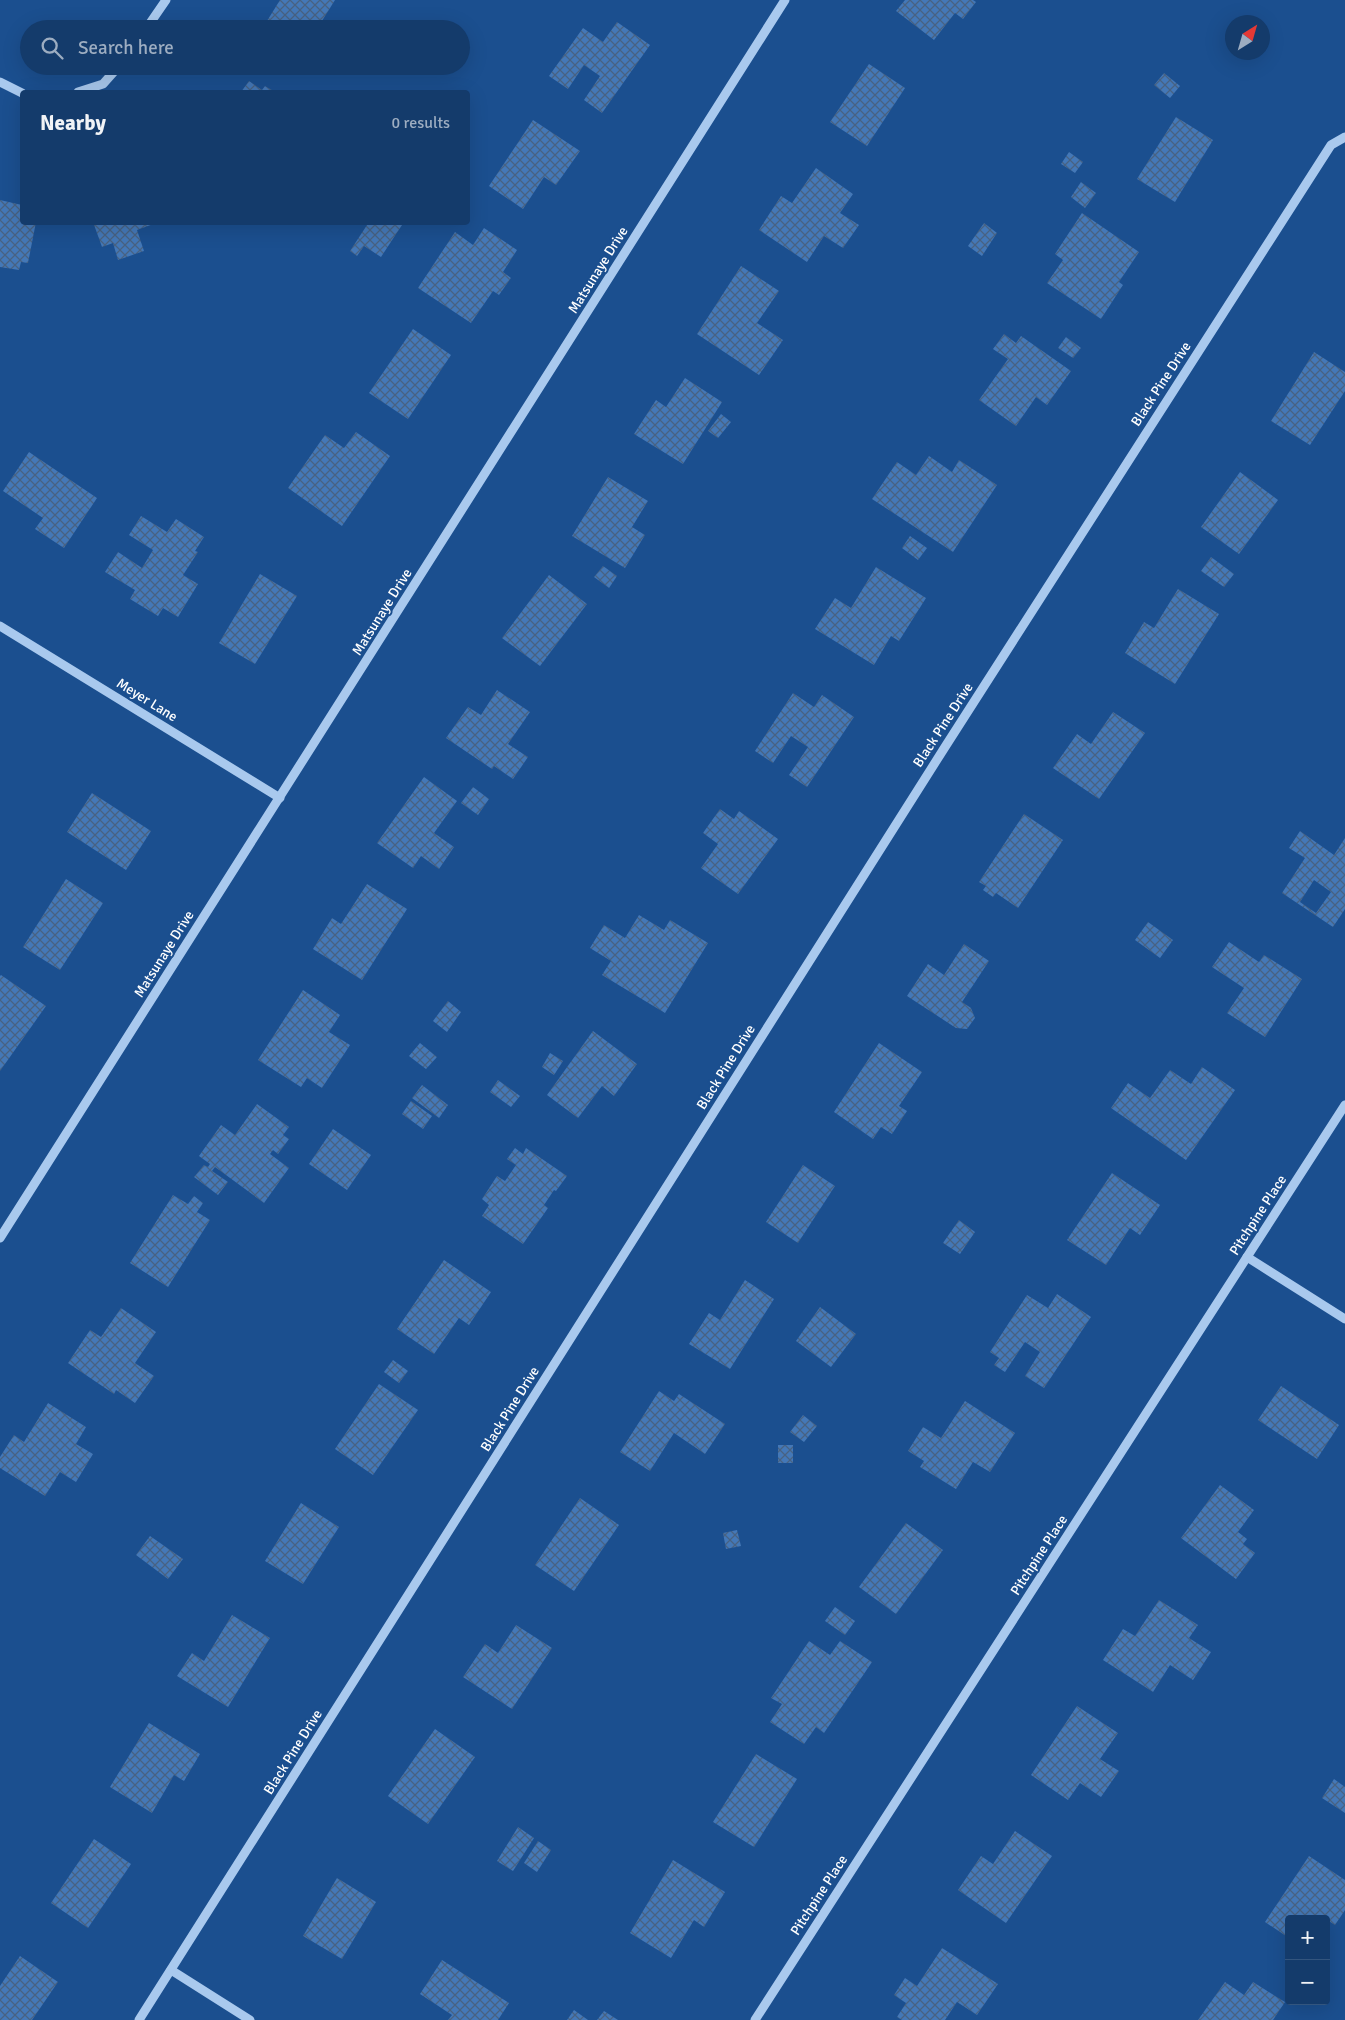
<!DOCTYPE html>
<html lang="en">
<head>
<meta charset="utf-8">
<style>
	body { margin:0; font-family:Signika,sans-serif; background:#214673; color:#f1f3f6 }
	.controls { position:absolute; right:15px; bottom:15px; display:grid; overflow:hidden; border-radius:5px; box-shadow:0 5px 20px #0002 }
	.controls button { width:45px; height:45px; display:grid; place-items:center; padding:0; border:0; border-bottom:1px solid #33557e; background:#143b6b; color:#f1f3f6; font:25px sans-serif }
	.compass { position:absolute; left:1225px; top:15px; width:45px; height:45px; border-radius:50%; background:#143b6b; box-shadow:0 5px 20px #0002; rotate:37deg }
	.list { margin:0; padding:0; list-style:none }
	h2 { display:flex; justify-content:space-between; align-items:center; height:65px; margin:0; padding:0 20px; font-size:21px }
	h2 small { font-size:16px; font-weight:400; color:#9dadc1 }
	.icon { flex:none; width:28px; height:28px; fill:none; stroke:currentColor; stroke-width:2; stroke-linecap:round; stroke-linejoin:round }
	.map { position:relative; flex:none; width:1345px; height:2020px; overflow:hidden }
	.search { position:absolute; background:#143b6b; box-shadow:0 5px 20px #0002; left:20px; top:20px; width:450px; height:55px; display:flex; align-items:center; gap:12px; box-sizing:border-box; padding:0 18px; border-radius:28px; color:#9dadc1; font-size:19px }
	.panel { position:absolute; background:#143b6b; box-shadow:0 5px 20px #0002; left:20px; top:90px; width:450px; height:135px; border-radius:5px }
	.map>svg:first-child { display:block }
	.building { fill:url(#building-cross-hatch); fill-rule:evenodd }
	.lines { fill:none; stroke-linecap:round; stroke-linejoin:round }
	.minor { stroke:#a9c9ee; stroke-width:9 }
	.labels { text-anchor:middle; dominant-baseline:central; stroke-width:4; stroke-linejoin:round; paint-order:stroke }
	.street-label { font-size:14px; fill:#fff; stroke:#1b4f8f }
</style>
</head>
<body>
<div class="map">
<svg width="1345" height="2020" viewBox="0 0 1345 2020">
	<defs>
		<pattern id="building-cross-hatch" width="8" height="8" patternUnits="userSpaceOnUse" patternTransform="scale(1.25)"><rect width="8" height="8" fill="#4478b7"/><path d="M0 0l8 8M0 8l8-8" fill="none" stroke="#486282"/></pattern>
	</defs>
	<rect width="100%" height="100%" fill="#1b4f8f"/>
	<g class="building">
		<path d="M280 0H335L317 29H262Z"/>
		<path d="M905 0H973L976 2 963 19 955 13 934 40 896 11Z"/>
		<path d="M617 22 650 45 602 113 584 100 600 76 584 65 568 89 549 76 583 28 603 42Z"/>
		<path d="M869 64 905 88 867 146 830 122Z"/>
		<path d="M1164 73 1180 86 1170 98 1154 85Z"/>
		<path d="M249 81 262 90 265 86 275 92H241Z"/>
		<path d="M1176 117 1213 140 1175 202 1137 179Z"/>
		<path d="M533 120 580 151 556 185 544 177 523 209 489 186Z"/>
		<path d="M1069 152 1083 162 1075 173 1061 164Z"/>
		<path d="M816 168 853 194 840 213 859 225 843 248 824 236 807 262 759 230 781 196 792 203Z"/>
		<path d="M1081 182 1096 193 1085 208 1071 197Z"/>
		<path d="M0 200 22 205V222H36L28 263 21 262 19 270 0 267Z"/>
		<path d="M1082 213 1139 252 1119 282 1123 285 1101 319 1047 283 1063 260 1055 254Z"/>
		<path d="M93 222H156V223L137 230 144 251 118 260 113 243 102 247Z"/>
		<path d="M369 222H404L381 257 364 246 357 256 350 251Z"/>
		<path d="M984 223 997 233 982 256 968 246Z"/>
		<path d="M484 228 517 250 503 272 511 278 499 295 493 291 471 323 418 288 455 232 473 245Z"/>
		<path d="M741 266 779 291 757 323 783 340 759 375 697 334Z"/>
		<path d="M413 329 451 355 408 419 369 393Z"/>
		<path d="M1004 334 1016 343 1021 336 1071 371 1047 405 1036 397 1016 426 979 400 1008 359 993 349Z"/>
		<path d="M1066 337 1081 348 1073 358 1058 348Z"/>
		<path d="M1314 352 1345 372V391L1310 445 1271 421Z"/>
		<path d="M685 378 722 402 683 464 634 434 656 400 666 407Z"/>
		<path d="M721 414 731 422 718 438 708 431Z"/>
		<path d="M356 432 390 456 342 526 288 488 325 435 344 448Z"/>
		<path d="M29 452 97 498 64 548 35 529 43 518 3 491Z"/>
		<path d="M929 456 952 472 959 460 997 485 953 552 872 499 897 462 916 475Z"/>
		<path d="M1240 472 1278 500 1239 554 1201 527Z"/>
		<path d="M608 477 648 501 632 527 645 535 625 568 572 536Z"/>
		<path d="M141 516 167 532 176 519 204 537 195 551 198 552 183 575 198 584 178 617 163 608 158 616 130 599 135 590 105 572 118 552 142 568 153 550 129 535Z"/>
		<path d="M910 536 927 548 918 560 902 548Z"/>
		<path d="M1211 557 1234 574 1224 587 1201 571Z"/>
		<path d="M603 566 617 576 609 588 594 577Z"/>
		<path d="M876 567 926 598 899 641 891 636 874 665 815 629 835 598 851 608Z"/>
		<path d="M260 574 297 596 255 664 219 643Z"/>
		<path d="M549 575 587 604 540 666 502 638Z"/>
		<path d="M1178 589 1219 614 1175 684 1125 653 1144 622 1154 628Z"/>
		<path d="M497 690 530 712 508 744 528 757 513 779 494 766 492 769 446 738 468 707 481 715Z"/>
		<path d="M793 693 814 707 822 695 854 717 807 787 789 775 808 747 791 736 773 763 755 751Z"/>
		<path d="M1113 712 1145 733 1099 799 1053 768 1077 734 1091 744Z"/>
		<path d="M424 777 457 801 434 833 454 847 439 869 421 856 413 868 377 843Z"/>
		<path d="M473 787 489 799 478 815 461 803Z"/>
		<path d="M92 793 151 831 126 870 67 832Z"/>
		<path d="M720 809 734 819 739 811 778 839 738 894 701 868 718 844 703 833Z"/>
		<path d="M1024 814 1063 840 1018 908 996 893 993 897 983 890 986 886 979 882Z"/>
		<path d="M1300 831 1334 855 1345 838V909L1333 927 1282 893 1305 858 1289 848ZM1314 880 1331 892 1316 913 1300 902Z"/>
		<path d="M66 879 103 903 60 970 23 947Z"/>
		<path d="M367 884 407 909 362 980 313 949 332 918 341 924Z"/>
		<path d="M639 915 664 930 670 920 708 943 665 1013 602 975 611 961 590 948 604 925 625 938Z"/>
		<path d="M1148 922 1173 940 1160 958 1135 940Z"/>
		<path d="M1229 942 1259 962 1264 955 1302 979 1265 1037 1227 1013 1244 988 1212 967Z"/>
		<path d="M964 944 989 961 962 1002 971 1008 975 1018 967 1029 956 1028 907 996 928 964 944 975Z"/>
		<path d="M1 975 46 1006 0 1071V976Z"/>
		<path d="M303 990 340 1015 329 1032 350 1045 322 1088 307 1078 301 1087 258 1060Z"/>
		<path d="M448 1001 461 1012 447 1032 433 1021Z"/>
		<path d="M593 1031 637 1064 614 1096 602 1086 578 1118 547 1095Z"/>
		<path d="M420 1043 437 1057 426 1069 409 1056Z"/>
		<path d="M879 1043 922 1072 899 1106 907 1111 892 1134 881 1127 873 1139 834 1112Z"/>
		<path d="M550 1053 563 1061 554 1075 542 1067Z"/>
		<path d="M1202 1067 1235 1090 1186 1160 1111 1108 1128 1083 1150 1098 1170 1070 1191 1084Z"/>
		<path d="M498 1080 520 1096 511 1107 490 1092Z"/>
		<path d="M422 1085 448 1105 439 1118 412 1098Z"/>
		<path d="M411 1101 432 1116 423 1129 402 1114Z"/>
		<path d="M257 1104 289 1127 283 1135 289 1139 278 1154 273 1150 270 1154 289 1168 264 1203 215 1167 212 1171 228 1182 218 1195 194 1177 204 1165 208 1167 210 1164 199 1156 221 1125 235 1135Z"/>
		<path d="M333 1129 371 1155 347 1190 309 1164Z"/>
		<path d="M515 1148 523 1154 526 1148 567 1176 556 1191 554 1190 544 1205 548 1208 523 1244 482 1216 489 1205 482 1199 497 1176 505 1181 516 1165 507 1159Z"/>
		<path d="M803 1165 835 1186 798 1243 766 1222Z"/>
		<path d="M1112 1173 1160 1205 1140 1235 1130 1228 1106 1265 1067 1240Z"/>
		<path d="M173 1195 188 1204 194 1196 203 1203 197 1212 210 1220 168 1287 130 1263Z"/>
		<path d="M959 1220 975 1232 960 1254 943 1243Z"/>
		<path d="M444 1260 491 1292 469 1325 459 1318 434 1354 397 1329Z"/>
		<path d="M745 1280 774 1299 730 1369 689 1344 709 1313 720 1320Z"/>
		<path d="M1057 1294 1091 1317 1044 1388 1025 1376 1040 1352 1025 1342 1005 1372 994 1365 999 1358 990 1352 1027 1295 1048 1308Z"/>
		<path d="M820 1307 856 1334 831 1367 796 1341Z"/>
		<path d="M121 1308 156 1332 135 1363 154 1376 135 1403 116 1390 114 1394 68 1363 90 1330 101 1337Z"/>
		<path d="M393 1360 408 1371 399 1383 384 1372Z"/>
		<path d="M379 1384 418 1410 373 1475 335 1449Z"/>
		<path d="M1281 1386 1339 1425 1317 1459 1258 1420Z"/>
		<path d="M659 1391 674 1401 679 1394 725 1424 705 1454 674 1433 650 1471 620 1452Z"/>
		<path d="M965 1401 1015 1433 990 1472 973 1462 956 1489 920 1467 924 1461 908 1451 923 1427 941 1438Z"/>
		<path d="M48 1403 86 1427 76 1444 93 1454 76 1482 60 1472 45 1496 0 1468V1457L14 1435 24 1442Z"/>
		<path d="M803 1415 817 1426 804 1442 790 1432Z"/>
		<rect x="778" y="1445" width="15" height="18"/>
		<path d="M1220 1485 1254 1510 1238 1532 1247 1539 1243 1544 1255 1553 1236 1579 1181 1538Z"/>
		<path d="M580 1498 619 1525 574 1591 535 1565Z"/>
		<path d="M301 1503 339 1527 303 1584 265 1561Z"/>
		<path d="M906 1523 943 1550 896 1614 859 1587Z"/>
		<path d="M737 1530 741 1546 726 1549 723 1533Z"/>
		<path d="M150 1536 183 1559 168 1579 136 1555Z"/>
		<path d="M1159 1600 1198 1625 1189 1638 1211 1652 1193 1680 1170 1665 1153 1692 1103 1660 1123 1629 1135 1636Z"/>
		<path d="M835 1607 855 1621 845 1635 825 1621Z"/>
		<path d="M232 1615 270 1638 228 1707 177 1676 192 1653 204 1661Z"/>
		<path d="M516 1625 552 1648 512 1709 463 1677 485 1644 498 1653Z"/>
		<path d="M809 1641 830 1655 840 1641 872 1662 824 1733 816 1727 804 1744 770 1722 782 1704 771 1698Z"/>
		<path d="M1077 1706 1118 1733 1100 1759 1119 1771 1101 1797 1080 1783 1068 1800 1031 1775Z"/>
		<path d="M149 1723 200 1754 184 1781 174 1775 152 1813 110 1787Z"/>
		<path d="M435 1729 475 1757 428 1824 388 1796Z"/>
		<path d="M756 1754 797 1779 754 1847 713 1822Z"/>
		<path d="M1334 1779 1345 1787V1813L1322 1798Z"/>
		<path d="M518 1827 534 1838 513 1871 497 1861Z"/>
		<path d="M1015 1831 1052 1856 1006 1923 958 1890 981 1856 993 1864Z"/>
		<path d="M94 1839 131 1864 88 1928 51 1903Z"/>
		<path d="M538 1841 551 1850 537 1872 524 1863Z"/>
		<path d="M1309 1856 1345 1880V1910L1335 1925 1321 1916 1320 1919H1289V1938L1265 1922Z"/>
		<path d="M673 1860 725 1892 704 1927 694 1920 671 1958 630 1933Z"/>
		<path d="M337 1878 376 1902 342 1959 303 1936Z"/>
		<path d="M942 1948 998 1984 977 2015 957 2002 945 2020H902L897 2017 906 2003 894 1995 905 1978 917 1986Z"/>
		<path d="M20 1956 58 1982 32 2020H0V1986Z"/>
		<path d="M442 1960 509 2003 498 2020H448L452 2015 420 1994Z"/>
		<path d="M1225 1982 1244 1995 1253 1982 1285 2002 1273 2020H1198Z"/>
		<path d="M574 2010 588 2020H567Z"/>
		<path d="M604 2011 618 2020H597Z"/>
	</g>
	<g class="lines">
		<g class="minor">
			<path d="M146 29 166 0"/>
			<path d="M0 82 22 93"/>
			<path d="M78 92 103 84 119 66"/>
			<path d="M0 626 280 798"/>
			<path d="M0 1238 785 0"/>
			<path d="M1247 1257 1345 1319"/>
			<path d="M171 1970 250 2020"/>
			<path d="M139 2020 945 747 1331 145 1345 137"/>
			<path d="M755 2020 1345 1105"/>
		</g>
	</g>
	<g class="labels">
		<g class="street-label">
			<text transform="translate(598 270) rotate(-58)">Matsunaye Drive</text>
			<text transform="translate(1161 384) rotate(-57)">Black Pine Drive</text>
			<text transform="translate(382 612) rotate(-58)">Matsunaye Drive</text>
			<text transform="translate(147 700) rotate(32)">Meyer Lane</text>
			<text transform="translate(943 725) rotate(-57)">Black Pine Drive</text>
			<text transform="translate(164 954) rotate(-58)">Matsunaye Drive</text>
			<text transform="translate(726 1067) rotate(-58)">Black Pine Drive</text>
			<text transform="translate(1258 1215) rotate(-57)">Pitchpine Place</text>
			<text transform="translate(510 1409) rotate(-58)">Black Pine Drive</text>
			<text transform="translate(1039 1555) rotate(-57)">Pitchpine Place</text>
			<text transform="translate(293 1752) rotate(-58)">Black Pine Drive</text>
			<text transform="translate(819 1895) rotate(-57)">Pitchpine Place</text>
		</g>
	</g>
</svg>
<div class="controls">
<button>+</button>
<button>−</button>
</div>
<svg class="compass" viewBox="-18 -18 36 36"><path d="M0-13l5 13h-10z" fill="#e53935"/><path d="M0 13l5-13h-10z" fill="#9dadc1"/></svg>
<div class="search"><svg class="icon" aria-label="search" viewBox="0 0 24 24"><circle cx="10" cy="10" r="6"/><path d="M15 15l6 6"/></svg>Search here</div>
<section class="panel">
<h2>Nearby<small>0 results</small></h2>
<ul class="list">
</ul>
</section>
</div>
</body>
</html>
